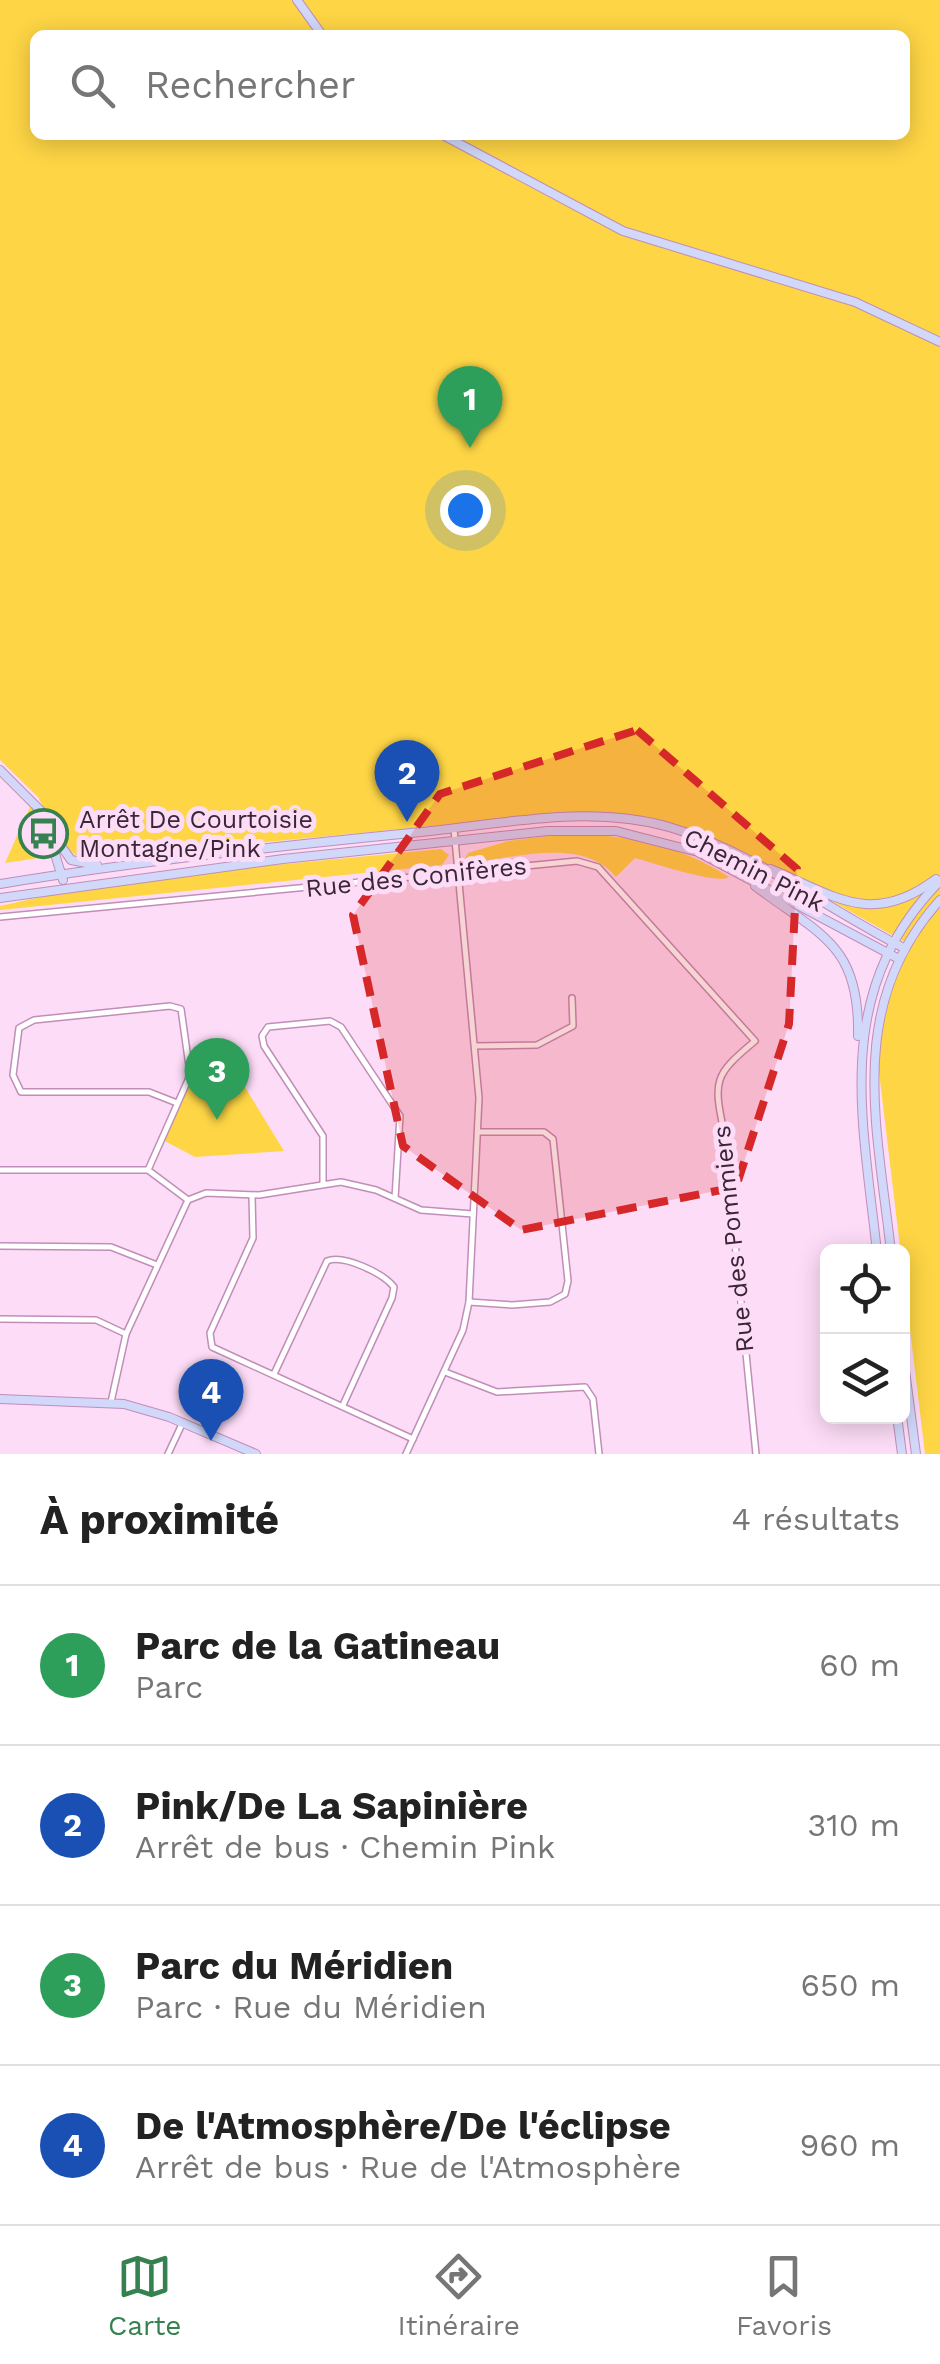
<!DOCTYPE html>
<html lang="fr">
<head>
<meta charset="utf-8">
<style>
	body { margin:0; font-family:"Work Sans",sans-serif; background:#f2f2f2; color:#222 }
	.controls { position:absolute; right:30px; bottom:30px; display:grid; overflow:hidden; border-radius:15px; box-shadow:0 5px 25px #0003 }
	.controls button { width:90px; height:90px; display:grid; place-items:center; padding:0; border:0; border-bottom:2px solid #e0e0e0; background:#fff; color:#222; font:50px sans-serif }
	.you { position:absolute; left:465px; top:510px; width:35px; height:35px; margin:-25px; border:8px solid #fff; border-radius:50%; background:#1a73e8; box-shadow:0 0 0 15px #1a73e833 }
	.badge { display:grid; place-items:center; width:65px; height:65px; border-radius:50%; background:#368150; color:#fff; font-size:32px; font-weight:700 }
	.pin { position:absolute; translate:-50% -82px; filter:drop-shadow(0 2px 5px #0008) }
	.pin::after { content:''; position:absolute; top:52px; width:35px; height:30px; background:inherit; clip-path:polygon(0 0,100% 0,50% 100%) }
	.list { margin:0; padding:0; list-style:none }
	h2 { display:flex; justify-content:space-between; align-items:center; height:130px; margin:0; padding:0 40px; font-size:42px }
	h2 small { font-size:32px; font-weight:400; color:#767676 }
	.list li { display:grid; grid-template-columns:65px 1fr auto; gap:30px; align-items:center; box-sizing:border-box; height:160px; padding:0 40px; border-top:2px solid #e0e0e0 }
	.list b { display:block; font-size:38px; white-space:nowrap }
	.list p { margin:0; font-size:32px; white-space:nowrap; color:#767676 }
	.list em { font-size:32px; font-style:normal; color:#767676 }
	.icon { flex:none; width:55px; height:55px; fill:none; stroke:currentColor; stroke-width:2; stroke-linecap:round; stroke-linejoin:round }
	.map { position:relative; flex:none; width:940px; height:1454px; overflow:hidden }
	.search { position:absolute; background:#fff; box-shadow:0 5px 25px #0003; left:30px; right:30px; top:30px; height:110px; display:flex; align-items:center; gap:25px; box-sizing:border-box; padding:0 35px; border-radius:15px; color:#767676; font-size:38px }
	.sheet { height:770px; background:#fff }
	nav { display:flex; justify-content:space-around; align-items:center; box-sizing:border-box; height:140px; border-top:2px solid #e0e0e0; background:#fff; font-size:28px; color:#767676 }
	nav a { display:grid; justify-items:center; gap:5px }
	nav .on { color:#368150 }
	.map>svg:first-child { display:block }
	.green { fill:#fed545; fill-rule:evenodd }
	.lines { fill:none; stroke-linecap:round; stroke-linejoin:round }
	.street-casing { stroke:#c08eb8; stroke-width:8 }
	.secondary-casing { stroke:#c08eb8; stroke-width:10 }
	.street { stroke:#fff; stroke-width:5 }
	.secondary { stroke:#d1d8fa; stroke-width:8 }
	.marked { fill:#d62828; fill-opacity:0.2; stroke:#d62828; stroke-width:8; stroke-dasharray:20 12; stroke-linejoin:round }
	.labels { text-anchor:middle; dominant-baseline:central; stroke-width:10; stroke-linejoin:round; paint-order:stroke }
	.poi-label { font-size:25px; fill:#3a2637; stroke:#fddcf7; text-anchor:start }
	.street-label { font-size:25px; fill:#3a2637; stroke:#fddcf7 }
</style>
</head>
<body>
<div class="map">
<svg width="940" height="1454" viewBox="0 0 940 1454">
	<rect width="100%" height="100%" fill="#fddcf7"/>
	<g class="green">
		<path d="M0 0H940V1454H925L878 1064 887 999 910 945 746 853 681 827 629 816H536L81 860 63 844 38 797 0 760ZM35 35H905V135H35Z"/>
		<path d="M33 800 58 855 5 863Z"/>
		<path d="M563 834C624 834 678 844 729 877 718 885 654 863 635 858L616 877C583 835 509 859 462 864L468 853 508 841Z"/>
		<path d="M441 849 449 855 442 865 0 910V906C144 873 294 864 441 849Z"/>
		<path d="M190 1067 243 1084 284 1151 195 1157 161 1139Z"/>
	</g>
	<g class="lines">
		<defs>
			<g id="street">
				<path d="M0 917 577 861 598 867 755 1041C714 1075 713 1080 724 1132L756 1454"/>
				<path d="M475 1046 537 1045 573 1026 572 998"/>
				<path d="M0 1170H148L188 1200"/>
				<path d="M148 1170 188 1080 190 1073 181 1009 170 1006 34 1020 19 1028 13 1075 21 1092H149L177 1103"/>
				<path d="M323 1183V1136L264 1046 262 1036 268 1027 330 1021 341 1027 400 1116 395 1198"/>
				<path d="M252 1196 253 1238 210 1333 212 1347 413 1439"/>
				<path d="M0 1246 111 1247 157 1265"/>
				<path d="M469 1302 512 1305 550 1302 565 1294 568 1281 553 1139 544 1132H478"/>
				<path d="M0 1319 96 1320 126 1334"/>
				<path d="M445 1372 497 1392 585 1387 593 1399 599 1454"/>
				<path d="M274 1374 327 1261C343 1254 383 1273 394 1287L392 1298 343 1405"/>
				<path d="M111 1402 126 1334 188 1200 206 1193 259 1195 341 1182 376 1190 421 1210 473 1214"/>
				<path d="M168 1454 183 1422"/>
				<path d="M406 1454 463 1330 469 1302 479 1098 454 829"/>
			</g>
			<g id="secondary">
				<path d="M297 0 322 35"/>
				<path d="M443 135 623 231 855 302 940 342"/>
				<path d="M0 770 42 812 63 880"/>
				<path d="M52 833 71 860 97 865"/>
				<path d="M770 869C834 895 871 928 936 879"/>
				<path d="M0 884C140 861 280 846 421 832 502 824 589 804 669 827 753 851 827 909 904 948"/>
				<path d="M755 886C820 935 860 944 858 1036"/>
				<path d="M0 898 283 859 548 831H616L698 852 899 959"/>
				<path d="M877 1252C862 1114 832 991 940 881"/>
				<path d="M891 1252C877 1124 845 1005 940 900"/>
				<path d="M902 1348 916 1454"/>
				<path d="M0 1399 124 1404 169 1417 256 1454"/>
				<path d="M897 1416 902 1454"/>
			</g>
		</defs>
		<use href="#street" class="street-casing"/>
		<use href="#secondary" class="secondary-casing"/>
		<use href="#street" class="street"/>
		<use href="#secondary" class="secondary"/>
	</g>
	<path class="marked" d="M637 730 797 869 789 1024 736 1187 521 1230 403 1146 353 915 440 794Z"/>
	<defs>
		<symbol id="bus-ring" viewBox="-11 -11 22 22"><circle r="9.5" fill="#fddcf7" stroke="#368150" stroke-width="1.5"/><path d="M-5-6H5V4H4V6H2V4H-2V6H-4V4H-5ZM-3.5-4V0h7V-4ZM-3.5 1.2v1.5H-2V1.2ZM2 1.2v1.5H3.5V1.2Z" fill="#368150"/></symbol>
	</defs>
	<g fill-rule="evenodd">
		<use href="#bus-ring" x="16" y="806" width="55" height="55"/>
	</g>
	<g class="labels">
		<g class="poi-label">
			<text x="79" y="819">Arrêt De Courtoisie<tspan x="79" dy="29">Montagne/Pink</tspan></text>
		</g>
		<g class="street-label">
			<text transform="translate(754 870) rotate(27)">Chemin Pink</text>
			<text transform="translate(416 877) rotate(-6)">Rue des Conifères</text>
			<text transform="translate(733 1239) rotate(-96)">Rue des Pommiers</text>
		</g>
	</g>
</svg>
<div class="controls">
<button><svg class="icon" aria-label="locate" viewBox="0 0 24 24"><circle cx="12" cy="12" r="6"/><path d="M12 2v4M12 18v4M2 12h4M18 12h4"/></svg></button>
<button><svg class="icon" aria-label="layers" viewBox="0 0 24 24"><path d="M12 4l9 5-9 5-9-5zM3 14l9 5 9-5"/></svg></button>
</div>
<div class="you"></div>
<div class="pin badge" style="left:470px;top:448px;background:#2e9e5b">1</div>
<div class="pin badge" style="left:407px;top:822px;background:#1a4fb4">2</div>
<div class="pin badge" style="left:217px;top:1120px;background:#2e9e5b">3</div>
<div class="pin badge" style="left:211px;top:1441px;background:#1a4fb4">4</div>
<div class="search"><svg class="icon" aria-label="search" viewBox="0 0 24 24"><circle cx="10" cy="10" r="6"/><path d="M15 15l6 6"/></svg>Rechercher</div>
</div>
<section class="sheet">
<h2>À proximité<small>4 résultats</small></h2>
<ul class="list">
<li><span class="badge" style="background:#2e9e5b">1</span><div><b>Parc de la Gatineau</b><p>Parc</p></div><em>60 m</em></li>
<li><span class="badge" style="background:#1a4fb4">2</span><div><b>Pink/De La Sapinière</b><p>Arrêt de bus · Chemin Pink</p></div><em>310 m</em></li>
<li><span class="badge" style="background:#2e9e5b">3</span><div><b>Parc du Méridien</b><p>Parc · Rue du Méridien</p></div><em>650 m</em></li>
<li><span class="badge" style="background:#1a4fb4">4</span><div><b>De l'Atmosphère/De l'éclipse</b><p>Arrêt de bus · Rue de l'Atmosphère</p></div><em>960 m</em></li>
</ul>
</section>
<nav>
<a class="on"><svg class="icon" aria-label="map" viewBox="0 0 24 24"><path d="M3 6l6-2 6 2 6-2v14l-6 2-6-2-6 2zM9 4v14M15 6v14"/></svg>Carte</a>
<a><svg class="icon" aria-label="directions" viewBox="0 0 24 24"><path d="M12 3l9 9-9 9-9-9zM9 14v-3h6M13 9l2 2-2 2"/></svg>Itinéraire</a>
<a><svg class="icon" aria-label="saved" viewBox="0 0 24 24"><path d="M7 4h10v16l-5-4-5 4z"/></svg>Favoris</a>
</nav>
</body>
</html>
